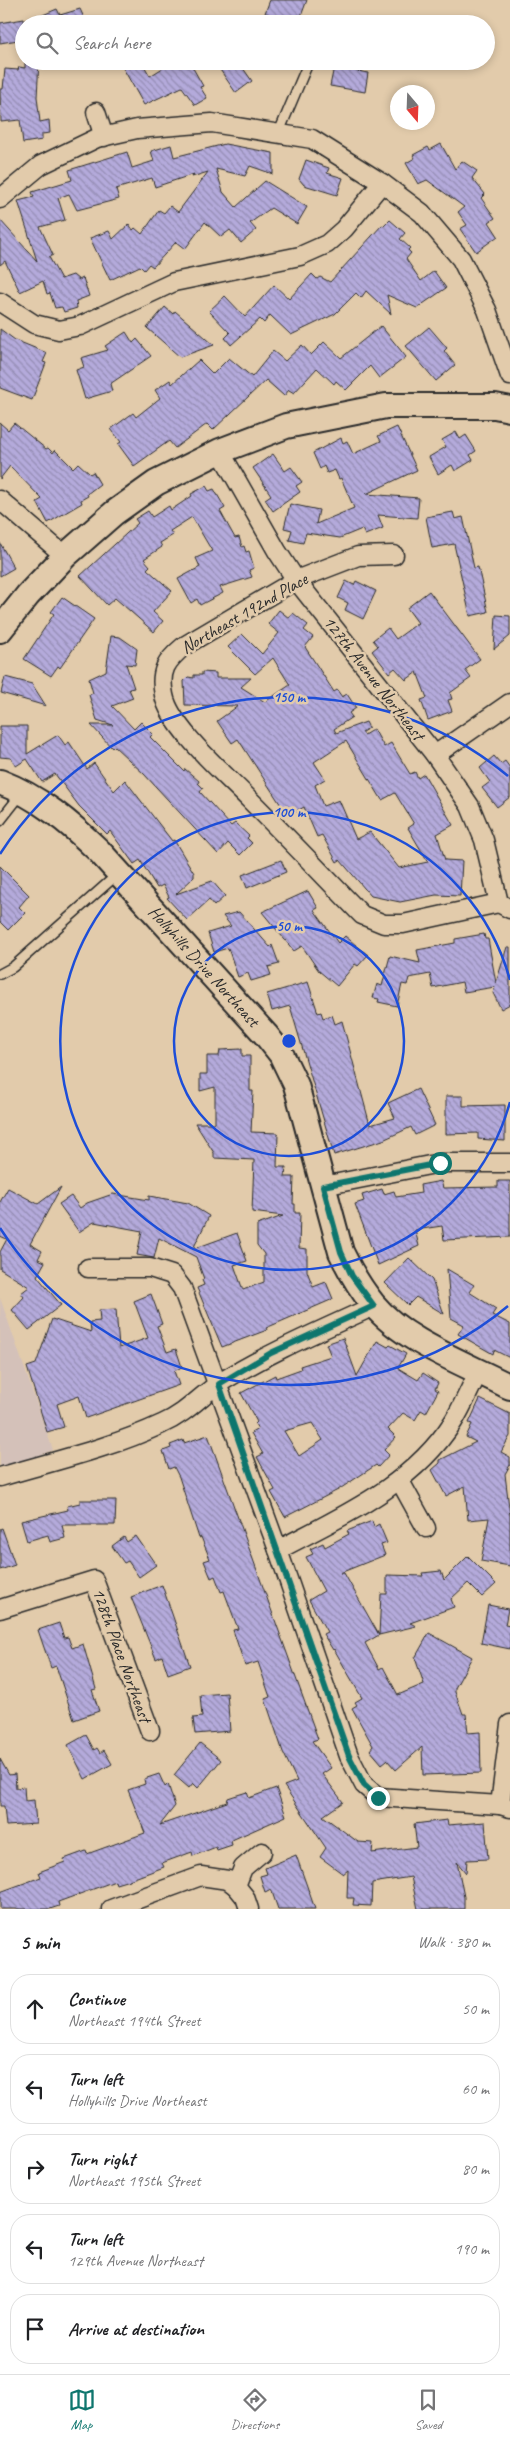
<!DOCTYPE html>
<html lang="en">
<head>
<meta charset="utf-8">
<style>
	body { margin:0; font-family:Caveat,sans-serif; background:#f2f2f2; color:#202124 }
	.compass { position:absolute; left:390px; top:85px; width:45px; height:45px; border-radius:50%; background:#fff; box-shadow:0 2px 8px #0003; rotate:161deg }
	.stop { position:absolute; width:15px; height:15px; margin:-11px; border:4px solid #0f766e; border-radius:50%; background:#fff }
	.stop.end { background:#0f766e; border-color:#fff; box-shadow:0 1px 5px #0008 }
	.list { margin:0; padding:0; list-style:none }
	h2 { display:flex; justify-content:space-between; align-items:center; height:65px; margin:0; padding:0 20px; font-size:21px }
	h2 small { font-size:16px; font-weight:400; color:#757577 }
	.list li { display:grid; grid-template-columns:32px 1fr auto; gap:15px; align-items:center; box-sizing:border-box; height:70px; margin:0 10px 10px; padding:0 10px; border:1px solid #e0e0e0; border-radius:20px }
	.list b { display:block; font-size:19px; white-space:nowrap }
	.list p { margin:0; font-size:16px; white-space:nowrap; color:#757577 }
	.list em { font-size:16px; font-style:normal; color:#757577 }
	.icon { flex:none; width:28px; height:28px; fill:none; stroke:currentColor; stroke-width:2; stroke-linecap:round; stroke-linejoin:round }
	.map { position:relative; flex:none; width:510px; height:1909px; overflow:hidden }
	.search { position:absolute; background:#fff; box-shadow:0 2px 8px #0003; left:15px; right:15px; top:15px; height:55px; display:flex; align-items:center; gap:12px; box-sizing:border-box; padding:0 18px; border-radius:28px; color:#757577; font-size:19px }
	.sheet { height:465px; background:#fff }
	nav { display:flex; justify-content:space-around; align-items:center; box-sizing:border-box; height:70px; border-top:1px solid #e0e0e0; background:#fff; font-size:14px; color:#757577 }
	nav a { display:grid; justify-items:center; gap:2px }
	nav .on { color:#0f766e }
	.map>svg:first-child { display:block }
	.built { fill:#d4c1b9 }
	.building { fill:url(#building-back-hatch); stroke:#2b2b2b; fill-rule:evenodd }
	.lines { fill:none; stroke-linecap:round; stroke-linejoin:round }
	.lane-casing { stroke:#2b2b2b; stroke-width:12 }
	.street-casing { stroke:#2b2b2b; stroke-width:21 }
	.secondary-casing { stroke:#2b2b2b; stroke-width:28 }
	.lane { stroke:#e2cbab; stroke-width:9 }
	.street { stroke:#e2cbab; stroke-width:18 }
	.secondary { stroke:#e2cbab; stroke-width:24 }
	.route { stroke:#0f766e; stroke-width:6 }
	.ring { fill:none; stroke:#1d4ed8; stroke-width:2.5 }
	.labels { text-anchor:middle; dominant-baseline:central; stroke-width:5; stroke-linejoin:round; paint-order:stroke }
	.street-label { font-size:18px; fill:#2b2b2b; stroke:#e2cbab }
	.centre { fill:#1d4ed8; stroke:#e2cbab; stroke-width:2.5 }
	.ring-label { font-size:15px; text-anchor:middle; font-weight:bold; fill:#1d4ed8; stroke:#e2cbab; stroke-width:5; stroke-linejoin:round; paint-order:stroke }
</style>
</head>
<body>
<div class="map">
<svg width="510" height="1909" viewBox="0 0 510 1909">
	<defs>
		<pattern id="building-back-hatch" width="6" height="6" patternUnits="userSpaceOnUse" patternTransform="scale(1.25)"><rect width="6" height="6" fill="#b4aadb"/><path d="M-1 5l2 2M0 0l6 6M5-1l2 2" fill="none" stroke="#938bb2"/></pattern>
	</defs>
	<rect width="100%" height="100%" fill="#e2cbab"/>
	<filter id="ink" filterUnits="userSpaceOnUse"><feTurbulence type="fractalNoise" baseFrequency=".02" numOctaves="2"/><feDisplacementMap in="SourceGraphic" scale="10" xChannelSelector="R" yChannelSelector="G"/><feConvolveMatrix kernelMatrix="1 2 1 2 8 2 1 2 1" color-interpolation-filters="sRGB"/></filter>
	<g filter="url(#ink)">
		<path class="built" d="M0 1298 53 1450 0 1469Z"/>
		<g class="building">
			<path d="M270 0H307L298 24H279L281 19 265 13Z"/>
			<path d="M57 9 60 15 80 9 87 24H24V39L0 43V23L24 19V23Z"/>
			<path d="M25 61H39L37 97 40 122 49 120 50 133 42 134V140L23 143 20 120 1 122 0 89H3L5 69 18 70 19 67 25 68Z"/>
			<path d="M119 61H132L135 65 142 62 150 76 174 61H189L203 86 200 87 207 98 195 105 182 87 144 105Z"/>
			<path d="M214 61H238L252 81 236 93Z"/>
			<path d="M334 67 368 73 365 92 330 86Z"/>
			<path d="M225 144 273 153V174L250 166 245 176 216 169 223 192 236 207 265 181 307 207 297 224 271 208 250 223 256 230 241 243 230 230 221 237 205 222 185 249 176 242 153 267 149 264 144 270 140 266 110 280 90 238 109 231 113 239 129 224 133 230 135 228 142 234 159 210 164 213 170 206 178 212 208 172 192 177 194 174 155 187 152 178 116 189 119 199 77 210 69 194 58 198 65 220 40 227 53 255 49 257 61 279 73 275 79 280 83 278 89 296 76 301 77 308 64 312 62 307 55 308 50 293 47 294 43 281 20 292 5 261 0 265V220L37 261 18 201 34 197 32 192 72 180 69 170 127 152 132 168 154 161 151 151 171 145 174 157Z"/>
			<path d="M441 144 455 169 462 161 477 171 472 178 485 194 481 198 495 218 489 222 498 236 476 252 460 229 467 225 458 212 464 207 427 180 418 184 406 163 415 158 413 155 428 147 430 150Z"/>
			<path d="M306 160 329 168 327 173 343 178 337 195 304 185 299 179Z"/>
			<path d="M390 220 405 233 400 239 410 248 408 250 411 253 406 259 421 281 434 271 446 288 417 308 387 295 391 314 366 291 361 298 356 293 335 314 291 335 270 315 264 323 260 319 231 345 225 338 230 333 209 311 225 296 245 317 274 285 289 299 312 274 317 279 320 277 330 282 382 225 384 226Z"/>
			<path d="M165 307 173 314 175 311 214 345 180 357 147 328Z"/>
			<path d="M381 326 406 357 379 378 370 366 346 390 336 381 334 384 317 368 294 393 289 390 284 396 266 380 213 430 207 424 175 448 169 441 134 466 118 444 121 442 111 429 133 413 136 417 160 398 155 390 170 380 172 384 199 360 213 374 229 358 252 377 273 351 285 361 302 345 311 355 324 342 341 358Z"/>
			<path d="M429 327 447 348 444 351 455 365 436 381 406 346Z"/>
			<path d="M0 329 15 340 47 353 43 362 46 363 32 400 0 388Z"/>
			<path d="M126 332 133 343 137 339 151 356 110 384 112 391 85 399 76 370 84 367 81 358 108 350 105 346Z"/>
			<path d="M0 423 8 430 14 423 46 449 48 448 53 453 55 450 73 468 78 463 90 474 93 472 100 484 87 494 88 496 81 500 82 503 48 523 37 502 42 499 10 466 0 479Z"/>
			<path d="M397 427 417 470 366 494 419 498 417 518 378 515 383 528 365 535 362 529 340 538 306 533 303 543 289 540 292 530 284 528 290 504 319 510 316 524 354 508 341 478 339 479 335 470 327 473 324 466 320 469 313 453 341 438 343 443 347 441 353 454 381 441 378 436Z"/>
			<path d="M456 432 460 439 466 435 476 451 470 455 473 460 455 471 452 465 438 474 429 457 446 447 442 440Z"/>
			<path d="M273 454 285 471 291 467 302 482 296 486 300 492 273 511 265 499 271 495 253 468Z"/>
			<path d="M206 486 209 491 214 489 225 508 220 511 235 538 239 537 242 547 244 546 246 552 249 551 254 568 249 570 252 577 220 587 223 593 200 605 197 599 191 603 178 579 200 567 196 558 212 551 192 517 170 531 173 535 160 543 162 547 144 559 150 566 147 569 172 591 153 612 163 621 154 632 115 598 107 605 80 576 138 523 135 519 148 511 152 517 169 506 171 510 192 496 191 494Z"/>
			<path d="M453 512 455 519 463 517 474 568 478 567 488 612 470 616 454 544 432 548 426 517Z"/>
			<path d="M0 543 14 568 0 576Z"/>
			<path d="M346 581 354 585 356 581 376 591 363 619 345 610 348 603 338 598Z"/>
			<path d="M429 591 480 659 465 670 471 678 450 693 452 699 448 700 452 711 428 720 421 700 427 698 417 672 406 680 395 668 389 673 372 651 378 646 373 640 388 628 396 639 418 623 407 608Z"/>
			<path d="M62 597 94 619 60 668 58 666 51 676 24 659 54 614 51 612Z"/>
			<path d="M279 610 289 618 293 613 308 625 304 630 313 637 305 647 334 692 337 690 342 697 347 694 356 708 349 713 352 717 334 729 336 733 366 722 369 728 362 732 364 735 374 729 384 747 391 743 410 774 415 772 418 778 424 774 453 825 437 834 445 860 462 861 460 896 436 895 400 902 371 896 340 860 337 862 322 835 317 837 304 807 288 816 238 739 232 743 217 721 238 706 185 705 184 681 188 677 194 678V675H202V672L216 673V678H251L241 687 265 702 290 685 273 658 255 674 228 647 242 634 262 654 279 633 268 624ZM346 741 382 800 395 793 414 824 408 828 428 862 399 868 370 832 356 839 339 800 323 806 315 785 325 779 314 762Z"/>
			<path d="M496 615 510 616V636L494 649Z"/>
			<path d="M111 636 120 637 137 649 135 665 126 664 134 688 129 689 133 698 112 706 134 729 141 722 153 734 150 737 184 771 185 769 199 781 198 783 203 788 200 792 231 826 235 823 249 836 247 838 252 843 240 855 228 843 218 854 144 774 114 746 112 748 91 725H113L97 720 89 695 93 693 89 679 106 671Z"/>
			<path d="M5 677 32 684 46 706 1 693Z"/>
			<path d="M0 726H27V754L58 735 65 745 69 742 87 769 94 763 114 791 125 780 172 841 174 840 194 873V877L176 894 212 881 225 896 214 906 209 900 187 920 167 898 169 897 163 885 157 888 140 860 134 864 110 831 107 834 79 806 55 774 42 782 27 759 16 766 11 758 0 757Z"/>
			<path d="M494 756 501 764 505 761 510 768V797L497 807 482 788 490 782 480 768Z"/>
			<path d="M281 860 286 872 247 888 242 875Z"/>
			<path d="M0 866 29 895 19 907 25 913 8 930 0 922Z"/>
			<path d="M308 891 318 908 314 910 338 943 345 936 368 955 358 966 355 964 337 986 319 971 302 946 294 951 262 912Z"/>
			<path d="M239 912 270 947 272 945 279 964 268 967 271 975 251 981 248 973 238 977 228 948 214 952 208 933 231 926 223 916Z"/>
			<path d="M484 934 485 939H488L496 983 507 947H510V1004L501 1009 493 993 495 987 464 992 462 982 433 988 430 974 409 978 407 985 402 984 397 1006 378 1002 379 999 373 998 377 984 382 986 390 956 420 963 417 950 455 943V939Z"/>
			<path d="M308 982 318 1013 321 1012 323 1018 332 1015 335 1024 342 1021 370 1125 395 1118 388 1103 418 1089 435 1125 415 1135 411 1127 383 1140 334 1155 290 1006 272 1011 267 994Z"/>
			<path d="M242 1049V1056H250V1091H253L251 1132 278 1133 277 1167H286L285 1177H294L293 1204H295V1213H300L299 1248 307 1249V1271L313 1287 326 1282 333 1299 266 1328 267 1330 222 1347 197 1288 204 1285 202 1280 204 1279 196 1257 159 1238 154 1258 137 1255 142 1231 94 1222 79 1232 59 1204 71 1196 80 1208 87 1203 113 1194 149 1200V1196L188 1203 209 1216 193 1249 237 1233 247 1261 234 1265 243 1290 264 1282V1254L257 1245V1225L283 1216 252 1212 254 1160 214 1158V1153L195 1123H215V1087L200 1091V1074H207V1056H219L220 1050Z"/>
			<path d="M446 1096H463V1106L505 1105V1141L478 1139V1133L446 1134Z"/>
			<path d="M441 1181 443 1188 498 1187V1181H510V1237L444 1240 442 1226 415 1230 419 1246 378 1265 355 1204 364 1201 362 1195 382 1189 384 1194 394 1191 396 1197 421 1193 420 1185Z"/>
			<path d="M61 1187 30 1244 42 1251 38 1259 45 1262 37 1276 61 1305 29 1330 12 1310 24 1297 21 1293 29 1287 0 1269V1252L7 1239 0 1236V1202L8 1188 38 1204Z"/>
			<path d="M409 1258 432 1280 444 1314 416 1297 408 1305 385 1283Z"/>
			<path d="M447 1269 474 1285 469 1292 496 1309 492 1315 510 1324V1358L494 1350 493 1354 458 1334 464 1325 451 1318Z"/>
			<path d="M151 1294 162 1324 157 1326 167 1352 176 1349 182 1367 174 1371 179 1385 86 1418 79 1396 57 1404 64 1427 47 1432 27 1367 36 1364 52 1319 91 1332 90 1322 100 1321 99 1310 116 1309 119 1348 148 1338 134 1301Z"/>
			<path d="M343 1338 357 1376 377 1341 388 1347 390 1345 406 1354 398 1368 418 1380 423 1373 438 1383 435 1389 438 1391 426 1413 421 1410 415 1420 403 1413 388 1429 396 1437 384 1450 389 1455 378 1467 376 1465 338 1490 285 1517 271 1492 275 1490 257 1457 263 1454 251 1433 258 1429 255 1424 257 1422 241 1393 275 1375 276 1378 301 1369 300 1366 331 1356 326 1344ZM312 1423 323 1440 299 1456 284 1431Z"/>
			<path d="M480 1399 510 1414V1436L501 1452 510 1457V1465L505 1474 510 1516V1566L481 1561 489 1518 468 1520 465 1486 446 1496 432 1470 440 1463V1460L476 1442 466 1437 472 1424 469 1423Z"/>
			<path d="M208 1435 318 1739 312 1741 331 1768 322 1774 343 1802 323 1816 358 1842 373 1843 372 1853 417 1847 414 1824 447 1820 448 1825 485 1822 488 1859 467 1860 466 1873 457 1862 464 1897V1909H418L411 1877 372 1883 371 1906 353 1905 354 1898H347L348 1870 343 1874 320 1857 326 1848 284 1786 297 1781 283 1752 265 1699 270 1697 258 1662 245 1666 233 1630 238 1629 224 1591 221 1592 215 1576 211 1578 204 1561 210 1559 201 1537 199 1538 179 1477 174 1467 169 1469 163 1451 171 1448 170 1445 183 1440 184 1443Z"/>
			<path d="M80 1500H116L115 1525H62L65 1538 50 1542 48 1535 27 1541 21 1521 68 1510 67 1506 80 1503Z"/>
			<path d="M372 1521 374 1527 379 1524 387 1543 381 1545 385 1555 340 1573H344L379 1635 365 1643 379 1669 383 1667 398 1695 424 1684 415 1658 429 1633 472 1657 455 1688V1692L463 1714H466L468 1733 480 1732 481 1773 423 1775 422 1747 396 1770 387 1760 382 1764 370 1750 373 1746 352 1708 357 1705 355 1702 362 1698 334 1649 333 1650 323 1634 327 1632 309 1600 324 1591 306 1557 313 1554 310 1549 323 1543 325 1547 349 1534 347 1531Z"/>
			<path d="M2 1528 15 1565 0 1570V1529Z"/>
			<path d="M136 1536 156 1565 139 1577 128 1561 124 1563 112 1546 124 1537 127 1542Z"/>
			<path d="M468 1556 496 1584 482 1597 468 1583 451 1599 454 1607 410 1623 416 1626 379 1635 381 1594H387V1575L423 1576 422 1573 441 1571 444 1580Z"/>
			<path d="M162 1585 190 1666 168 1674 162 1656 156 1659 131 1597Z"/>
			<path d="M488 1605 508 1609 505 1625 510 1626V1649L481 1643Z"/>
			<path d="M59 1623 64 1638 68 1637 72 1648 83 1644 96 1689 92 1690 99 1711 74 1720 56 1666 51 1668 38 1630Z"/>
			<path d="M227 1693 230 1731 195 1734 193 1718 202 1717 200 1695Z"/>
			<path d="M86 1735 94 1750 97 1748 100 1753 104 1750 112 1764 85 1779 68 1745Z"/>
			<path d="M200 1743 221 1760 198 1788 193 1783 189 1788 174 1775Z"/>
			<path d="M0 1759 9 1775 15 1774 16 1788 24 1787 25 1801 34 1800 36 1824 6 1826 4 1806H0Z"/>
			<path d="M159 1774 165 1787 168 1784 175 1806 160 1825 227 1802 228 1798 234 1796 247 1792 249 1798 276 1788 286 1816 234 1839 231 1841 232 1845 217 1850 216 1847 193 1856 192 1852 162 1863 164 1867 129 1880 116 1884 115 1881 58 1902 59 1906 50 1909H0V1892L41 1877 39 1872 65 1862 64 1859 86 1851 87 1854 145 1833 128 1790 145 1784 144 1779Z"/>
			<path d="M296 1855 315 1909H278L271 1889 265 1892 260 1876 267 1874 265 1868Z"/>
		</g>
		<g class="lines">
			<defs>
				<g id="lane">
					<path d="M279 132 309 61"/>
					<path d="M0 821 22 793"/>
					<path d="M0 974 13 967 119 873"/>
				</g>
				<g id="street">
					<path d="M96 112 104 137"/>
					<path d="M0 199 41 165 97 138 137 129 212 123 312 139 382 183 422 213 461 259 487 310 510 376"/>
					<path d="M0 302 34 324 59 330 80 326 174 282 300 256 327 244 344 229 382 183"/>
					<path d="M220 451 277 551 296 580 435 755 470 806 484 840 499 903 510 909"/>
					<path d="M0 500 65 556"/>
					<path d="M394 555 358 556 296 580 184 646C166 661 159 671 164 695 170 728 227 776 250 800 288 838 325 877 362 915L384 924H403L499 903"/>
					<path d="M435 755 510 703"/>
					<path d="M323 1186 440 1163H510"/>
					<path d="M88 1268H150L172 1275 182 1288 278 1550 349 1756 364 1785 378 1797 500 1805 510 1808"/>
					<path d="M0 1477C54 1461 111 1448 162 1424 187 1413 200 1396 221 1382 270 1352 322 1330 374 1306"/>
					<path d="M400 1481 426 1528"/>
					<path d="M278 1550C342 1516 412 1486 453 1422 463 1406 470 1388 479 1371"/>
					<path d="M0 1609 94 1580 150 1731"/>
					<path d="M500 1805 510 1724"/>
					<path d="M236 1886 245 1897 249 1909"/>
					<path d="M111 1909 201 1876 228 1880 236 1886 243 1868 262 1852"/>
				</g>
				<g id="secondary">
					<path d="M0 630 28 595 65 556 114 513 156 483 220 451 286 426 386 406H495L510 409"/>
					<path d="M0 782C39 797 70 823 99 851L266 1035 281 1054 296 1085 341 1252C350 1271 360 1288 373 1304 404 1342 467 1364 510 1387"/>
				</g>
			</defs>
			<use href="#lane" class="lane-casing"/>
			<use href="#street" class="street-casing"/>
			<use href="#secondary" class="secondary-casing"/>
			<use href="#lane" class="lane"/>
			<use href="#street" class="street"/>
			<use href="#secondary" class="secondary"/>
		</g>
	</g>
	<g class="lines" filter="url(#ink)">
		<path class="route" d="M378 1798 364 1785 349 1756 219 1384 271 1353 374 1306 352 1276 341 1252 323 1186 440 1163"/>
	</g>
	<g class="ring">
		<circle cx="289" cy="1041" r="115"/>
		<path d="M510 1102A229 229 0 1 1 510 980"/>
		<path d="M508 1306A344 344 0 0 1 0 1228M0 854A344 344 0 0 1 508 776"/>
	</g>
	<g class="labels">
		<g class="street-label">
			<text transform="translate(244 613) rotate(-30)">Northeast 192nd Place</text>
			<text transform="translate(374 678) rotate(52)">127th Avenue Northeast</text>
			<text transform="translate(204 966) rotate(48)">Hollyhills Drive Northeast</text>
			<text transform="translate(122 1655) rotate(70)">128th Place Northeast</text>
		</g>
	</g>
	<circle cx="289" cy="1041" r="8" class="centre"/>
	<g class="ring-label">
		<text x="289" y="702">150 m</text>
		<text x="289" y="817">100 m</text>
		<text x="289" y="931">50 m</text>
	</g>
</svg>
<svg class="compass" viewBox="-18 -18 36 36"><path d="M0-13l5 13h-10z" fill="#e53935"/><path d="M0 13l5-13h-10z" fill="#757577"/></svg>
<div class="stop" style="left:440px;top:1163px"></div>
<div class="stop end" style="left:378px;top:1798px"></div>
<div class="search"><svg class="icon" aria-label="search" viewBox="0 0 24 24"><circle cx="10" cy="10" r="6"/><path d="M15 15l6 6"/></svg>Search here</div>
</div>
<section class="sheet">
<h2>5 min<small>Walk · 380 m</small></h2>
<ul class="list">
<li><svg class="icon" aria-label="ahead" viewBox="0 0 24 24"><path d="M12 20V5M6 11l6-6 6 6"/></svg><div><b>Continue</b><p>Northeast 194th Street</p></div><em>50 m</em></li>
<li><svg class="icon" aria-label="left" viewBox="0 0 24 24"><path d="M17 20v-9H6M10 6l-5 5 5 5"/></svg><div><b>Turn left</b><p>Hollyhills Drive Northeast</p></div><em>60 m</em></li>
<li><svg class="icon" aria-label="right" viewBox="0 0 24 24"><path d="M7 20v-9h11M14 6l5 5-5 5"/></svg><div><b>Turn right</b><p>Northeast 195th Street</p></div><em>80 m</em></li>
<li><svg class="icon" aria-label="left" viewBox="0 0 24 24"><path d="M17 20v-9H6M10 6l-5 5 5 5"/></svg><div><b>Turn left</b><p>129th Avenue Northeast</p></div><em>190 m</em></li>
<li><svg class="icon" aria-label="arrive" viewBox="0 0 24 24"><path d="M6 21V4h12l-3 4 3 4H6"/></svg><div><b>Arrive at destination</b></div></li>
</ul>
</section>
<nav>
<a class="on"><svg class="icon" aria-label="map" viewBox="0 0 24 24"><path d="M3 6l6-2 6 2 6-2v14l-6 2-6-2-6 2zM9 4v14M15 6v14"/></svg>Map</a>
<a><svg class="icon" aria-label="directions" viewBox="0 0 24 24"><path d="M12 3l9 9-9 9-9-9zM9 14v-3h6M13 9l2 2-2 2"/></svg>Directions</a>
<a><svg class="icon" aria-label="saved" viewBox="0 0 24 24"><path d="M7 4h10v16l-5-4-5 4z"/></svg>Saved</a>
</nav>
</body>
</html>
